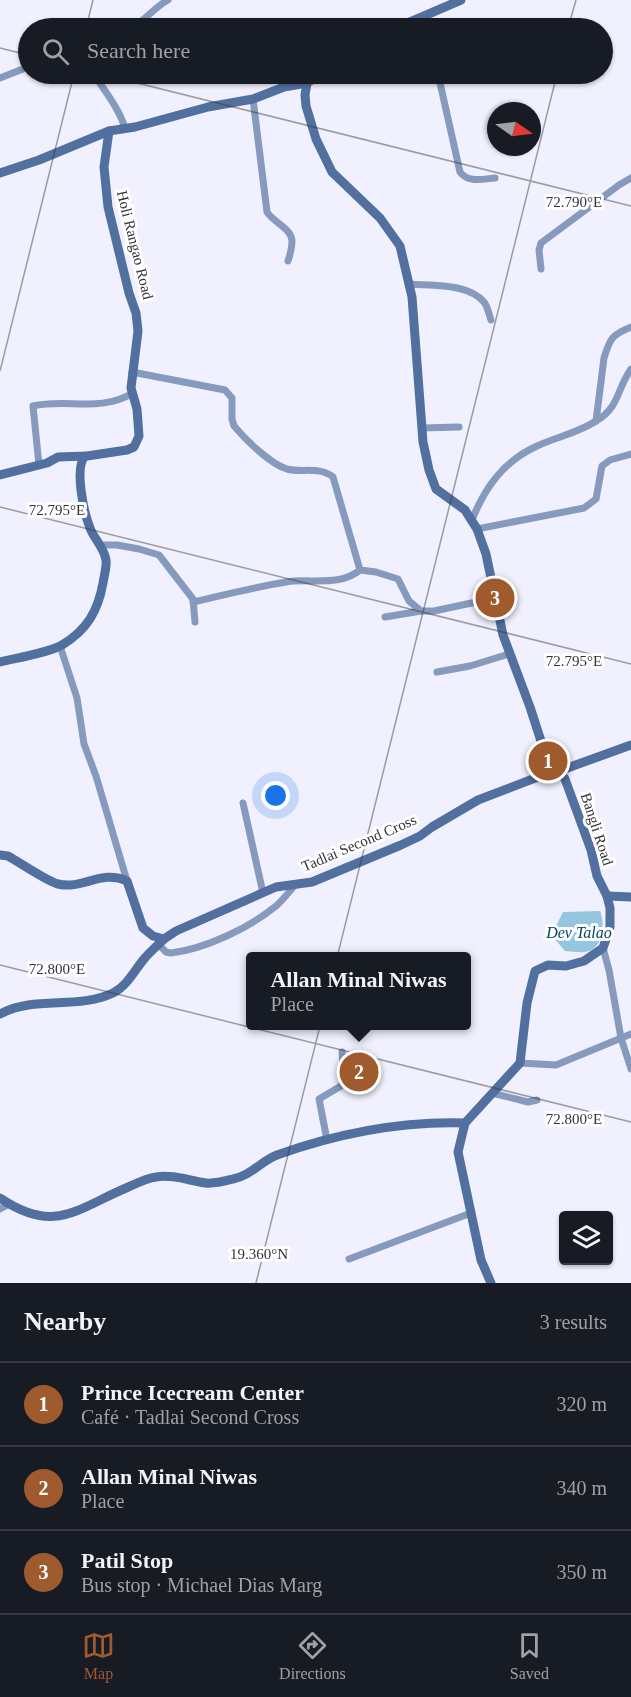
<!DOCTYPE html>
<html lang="en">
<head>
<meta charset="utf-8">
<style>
	body { margin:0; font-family:"Times New Roman",serif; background:#242831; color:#f1f3f6 }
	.controls { position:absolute; right:18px; bottom:18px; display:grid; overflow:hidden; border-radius:6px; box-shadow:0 2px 4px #0004 }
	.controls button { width:54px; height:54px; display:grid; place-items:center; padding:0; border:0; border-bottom:2px solid #363941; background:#171b24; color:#f1f3f6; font:30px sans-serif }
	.compass { position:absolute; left:487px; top:102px; width:54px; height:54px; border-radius:50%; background:#171b24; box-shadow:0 2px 4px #0004; rotate:104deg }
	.you { position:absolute; left:276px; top:796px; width:21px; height:21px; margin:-15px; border:4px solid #fff; border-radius:50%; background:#1a73e8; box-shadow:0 0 0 9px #1a73e833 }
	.badge { display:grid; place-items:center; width:39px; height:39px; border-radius:50%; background:#9f5a2e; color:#fff; font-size:20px; font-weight:700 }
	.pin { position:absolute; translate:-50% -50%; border:3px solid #fff; box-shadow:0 2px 6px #0006 }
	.popup { position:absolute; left:246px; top:952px; width:225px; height:78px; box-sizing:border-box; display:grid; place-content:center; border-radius:6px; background:#171b24; filter:drop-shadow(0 2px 4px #0005); font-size:20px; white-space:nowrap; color:#9ea1a6 }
	.popup b { font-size:22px; color:#f1f3f6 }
	.popup::after { content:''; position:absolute; left:50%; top:100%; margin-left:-12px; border:12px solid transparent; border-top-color:#171b24 }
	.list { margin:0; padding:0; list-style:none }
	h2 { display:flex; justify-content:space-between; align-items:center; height:78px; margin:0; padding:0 24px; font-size:26px }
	h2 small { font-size:20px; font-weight:400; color:#9ea1a6 }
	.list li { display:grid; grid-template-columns:39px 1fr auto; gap:18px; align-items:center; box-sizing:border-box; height:84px; padding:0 24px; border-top:2px solid #363941 }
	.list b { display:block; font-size:22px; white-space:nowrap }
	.list p { margin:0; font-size:20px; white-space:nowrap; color:#9ea1a6 }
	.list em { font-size:20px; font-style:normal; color:#9ea1a6 }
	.icon { flex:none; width:33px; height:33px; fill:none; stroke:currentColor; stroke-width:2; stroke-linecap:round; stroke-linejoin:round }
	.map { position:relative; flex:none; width:631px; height:1283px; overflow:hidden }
	.search { position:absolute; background:#171b24; box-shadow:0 2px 4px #0004; left:18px; right:18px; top:18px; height:66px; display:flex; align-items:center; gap:15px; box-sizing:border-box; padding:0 21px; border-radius:33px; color:#9ea1a6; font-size:22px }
	.sheet { height:330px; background:#171b24 }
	nav { display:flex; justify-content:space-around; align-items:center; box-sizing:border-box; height:84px; border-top:2px solid #363941; background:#171b24; font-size:16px; color:#9ea1a6 }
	nav a { display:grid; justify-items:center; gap:3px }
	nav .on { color:#9f5a2e }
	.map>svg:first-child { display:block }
	.water { fill:#96c5e0 }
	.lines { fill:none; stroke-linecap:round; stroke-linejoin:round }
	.street { stroke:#859abc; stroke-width:7 }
	.secondary { stroke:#51709f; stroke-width:9 }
	.ticks { fill:none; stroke:#333338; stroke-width:1.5; stroke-opacity:0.45 }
	.labels { text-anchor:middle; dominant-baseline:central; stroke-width:6; stroke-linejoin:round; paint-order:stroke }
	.street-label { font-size:15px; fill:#333338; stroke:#fff }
	.water-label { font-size:16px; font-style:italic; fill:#044560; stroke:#fff }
	.ticks-label { font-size:15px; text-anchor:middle; fill:#333338; stroke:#fff; stroke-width:6; stroke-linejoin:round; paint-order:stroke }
</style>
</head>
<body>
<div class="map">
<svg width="631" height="1283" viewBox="0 0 631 1283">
	<rect width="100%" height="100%" fill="#f0f0fe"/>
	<path class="water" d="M600 911C605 924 604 949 585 952 579 953 571 951 565 951L554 938 556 926 563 912Z"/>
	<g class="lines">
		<g class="street">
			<path d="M426 16 428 28"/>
			<path d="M132 28C145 20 155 7 168 0"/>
			<path d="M94 74C105 92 119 108 125 128"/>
			<path d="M438 74 460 172C468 183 483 179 495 178"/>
			<path d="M0 78 28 67"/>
			<path d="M253 99 267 212C273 222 292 229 292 241 292 247 290 255 288 261"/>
			<path d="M541 269 539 250 541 243 619 185 631 178"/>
			<path d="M409 284C432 286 468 283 484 302 488 307 489 315 491 320"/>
			<path d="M132 372 225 390 232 398V419L234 426C245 439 270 464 287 469 302 473 320 466 333 477L360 570"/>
			<path d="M596 421 604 358C610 338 612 335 631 327"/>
			<path d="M422 428 459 427"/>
			<path d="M39 465 33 406C68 398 99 413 133 393"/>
			<path d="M472 520C485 487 504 461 537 446 556 437 578 433 596 421 620 407 617 388 631 369"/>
			<path d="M477 529 584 508 596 499 602 466 610 460 631 454"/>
			<path d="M101 545H117L139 549 159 555 193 599 195 622"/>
			<path d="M193 602C224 595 255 587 286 582 309 578 340 587 360 570L376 572 398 579 409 601 421 611H434L495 598"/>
			<path d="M385 617 421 611"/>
			<path d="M60 646 77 698 84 744 96 776 127 881"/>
			<path d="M437 672 470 666 509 654"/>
			<path d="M243 803 263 893"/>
			<path d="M158 944 166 952 171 953C205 949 249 928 276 906 283 900 289 892 295 885"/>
			<path d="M603 948 609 970 621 1038 631 1069"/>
			<path d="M343 1058H360"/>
			<path d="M520 1063 556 1065 631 1034"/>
			<path d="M492 1093 528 1102 537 1100"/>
			<path d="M327 1140 319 1099 341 1086 344 1077 342 1052"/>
			<path d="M0 1209 9 1204"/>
			<path d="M349 1259 471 1213"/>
		</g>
		<g class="secondary">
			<path d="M396 28 461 0"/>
			<path d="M320 74 307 83 305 95 306 106 316 139 332 172 380 218 400 246 412 297 423 442 429 470 436 489 465 510 477 529 486 554 503 635 530 707 551 772"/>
			<path d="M0 173 39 160 109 131 135 127 208 107 253 99 284 87 307 83"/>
			<path d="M0 475 47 463 58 457 87 456 127 450 134 447 139 436 137 409 131 388 138 331 136 313 129 293 108 207 104 167 109 131"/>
			<path d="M0 662C16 658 48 653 62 645 87 630 98 611 103 583 104 576 107 567 106 560 104 547 94 539 90 528 84 513 74 468 85 456"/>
			<path d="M0 855 8 856C19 862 48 882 58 884 83 890 101 869 127 881L143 928 153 936 164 939 176 931 276 887 312 882 401 845 420 836 432 827 478 800 551 772 559 771 631 745"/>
			<path d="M607 896 631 897"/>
			<path d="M0 1014C35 995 77 1010 113 993 127 986 134 971 144 959 150 952 157 946 164 939"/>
			<path d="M0 1198C54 1234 75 1210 126 1188 135 1184 147 1178 156 1177 173 1174 190 1181 206 1183 214 1184 225 1181 233 1179 252 1175 261 1161 277 1155 336 1134 401 1121 465 1123"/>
			<path d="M491 1283 481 1260 458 1152 465 1123 520 1063 527 1003 535 971 548 965 566 966 584 961 603 948 610 927V908L607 896 597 876 591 850 565 779 559 771"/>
		</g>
	</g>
	<path class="ticks" d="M86 28 93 0M568 28 576 0M0 48 28 55M101 74 631 206M0 371 74 74M0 507 631 664M0 965 631 1122M256 1283 557 74"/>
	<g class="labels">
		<g class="street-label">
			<text transform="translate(135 245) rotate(76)">Holi Rangao Road</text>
			<text transform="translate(597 829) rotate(72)">Bangli Road</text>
			<text transform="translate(359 843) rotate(-23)">Tadlai Second Cross</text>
		</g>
		<g class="water-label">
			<text x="579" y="932">Dev Talao</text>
		</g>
	</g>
	<g class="ticks-label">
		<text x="574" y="207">72.790°E</text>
		<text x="57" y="515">72.795°E</text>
		<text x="574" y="666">72.795°E</text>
		<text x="57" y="974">72.800°E</text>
		<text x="574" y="1124">72.800°E</text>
		<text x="259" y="1259">19.360°N</text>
	</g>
</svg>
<div class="controls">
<button><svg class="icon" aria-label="layers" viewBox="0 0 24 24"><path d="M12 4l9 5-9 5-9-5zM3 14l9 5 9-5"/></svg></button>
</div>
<svg class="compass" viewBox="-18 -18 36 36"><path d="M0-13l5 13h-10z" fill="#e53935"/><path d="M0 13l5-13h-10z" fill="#9ea1a6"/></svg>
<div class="you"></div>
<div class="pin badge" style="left:548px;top:761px">1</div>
<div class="pin badge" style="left:359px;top:1072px">2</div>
<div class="popup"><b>Allan Minal Niwas</b>Place</div>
<div class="pin badge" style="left:495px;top:598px">3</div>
<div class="search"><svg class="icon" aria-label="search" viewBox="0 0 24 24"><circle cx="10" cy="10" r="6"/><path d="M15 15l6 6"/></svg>Search here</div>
</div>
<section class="sheet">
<h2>Nearby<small>3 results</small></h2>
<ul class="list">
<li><span class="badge">1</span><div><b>Prince Icecream Center</b><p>Café · Tadlai Second Cross</p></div><em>320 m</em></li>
<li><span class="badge">2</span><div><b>Allan Minal Niwas</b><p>Place</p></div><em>340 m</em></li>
<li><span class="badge">3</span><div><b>Patil Stop</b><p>Bus stop · Michael Dias Marg</p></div><em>350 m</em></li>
</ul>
</section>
<nav>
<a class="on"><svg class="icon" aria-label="map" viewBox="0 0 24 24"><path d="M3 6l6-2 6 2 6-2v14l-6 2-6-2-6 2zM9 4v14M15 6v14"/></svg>Map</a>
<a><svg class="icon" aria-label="directions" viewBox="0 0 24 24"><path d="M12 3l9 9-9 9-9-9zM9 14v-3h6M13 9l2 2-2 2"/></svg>Directions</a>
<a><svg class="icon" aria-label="saved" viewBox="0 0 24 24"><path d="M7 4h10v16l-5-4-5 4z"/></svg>Saved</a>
</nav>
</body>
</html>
